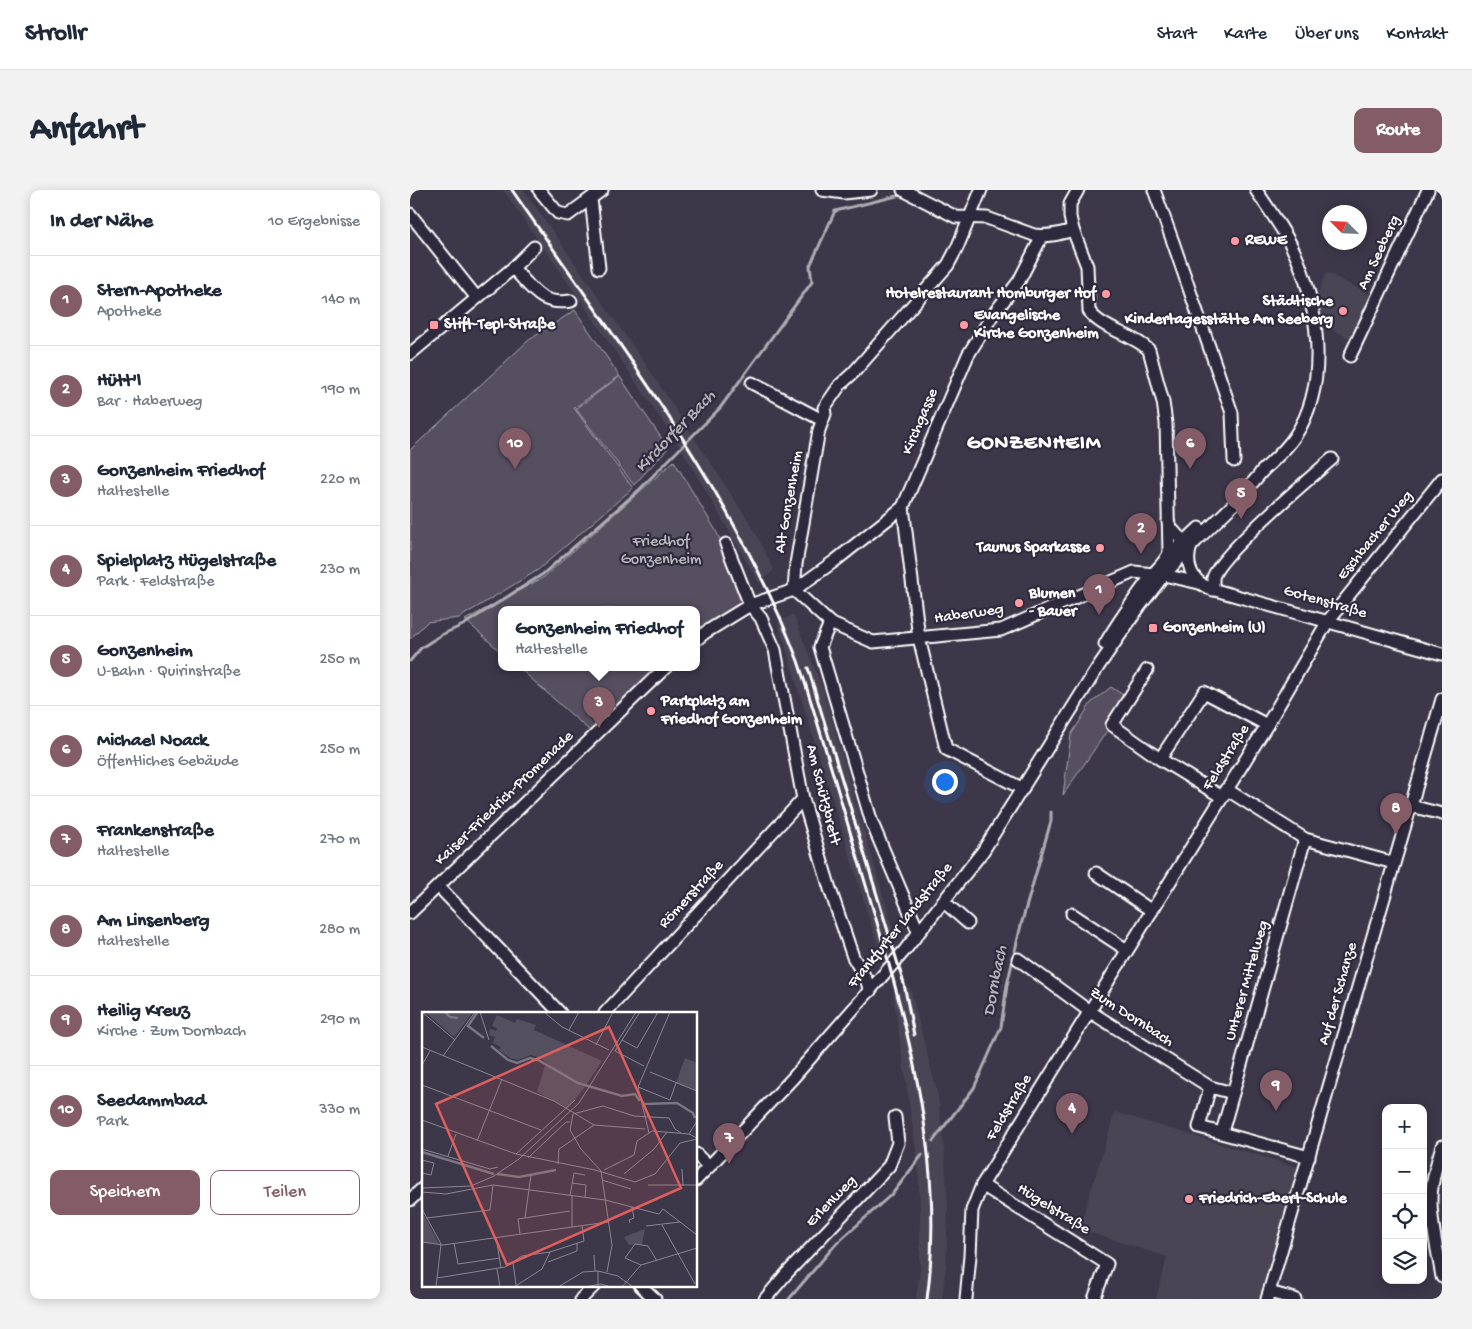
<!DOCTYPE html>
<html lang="de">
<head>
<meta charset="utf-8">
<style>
	body { margin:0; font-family:"Gochi Hand",sans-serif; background:#f2f2f3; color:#1f2937 }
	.controls { position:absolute; right:15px; bottom:15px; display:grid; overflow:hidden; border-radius:10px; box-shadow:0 2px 12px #0003 }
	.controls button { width:45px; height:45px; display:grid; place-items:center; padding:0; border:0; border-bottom:1px solid #e0e1e3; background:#fff; color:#1f2937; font:25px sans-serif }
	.compass { position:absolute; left:912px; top:15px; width:45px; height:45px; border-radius:50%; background:#fff; box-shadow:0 2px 12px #0003; rotate:294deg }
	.you { position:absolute; left:534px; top:591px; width:18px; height:18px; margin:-12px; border:4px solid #fff; border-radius:50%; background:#1a73e8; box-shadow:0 0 0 8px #1a73e833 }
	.badge { display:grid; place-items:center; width:32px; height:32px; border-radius:50%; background:#845c67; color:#fff; font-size:16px; font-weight:700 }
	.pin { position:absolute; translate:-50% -41px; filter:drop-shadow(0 1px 2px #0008) }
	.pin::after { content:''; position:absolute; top:26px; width:18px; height:15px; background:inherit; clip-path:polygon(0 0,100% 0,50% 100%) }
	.popup { position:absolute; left:88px; top:416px; width:202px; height:65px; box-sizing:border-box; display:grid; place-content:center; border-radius:10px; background:#fff; filter:drop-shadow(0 1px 4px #0005); font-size:16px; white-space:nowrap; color:#747a83 }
	.popup b { font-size:19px; color:#1f2937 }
	.popup::after { content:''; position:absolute; left:50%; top:100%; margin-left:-10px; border:10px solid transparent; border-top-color:#fff }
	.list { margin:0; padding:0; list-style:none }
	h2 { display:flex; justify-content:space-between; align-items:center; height:65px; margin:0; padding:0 20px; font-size:21px }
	h2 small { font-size:16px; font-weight:400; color:#747a83 }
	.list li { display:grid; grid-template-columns:32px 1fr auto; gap:15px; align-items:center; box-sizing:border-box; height:90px; padding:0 20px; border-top:1px solid #e0e1e3 }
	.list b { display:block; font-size:19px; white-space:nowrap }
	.list p { margin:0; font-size:16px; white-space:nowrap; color:#747a83 }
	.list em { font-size:16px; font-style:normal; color:#747a83 }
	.actions { display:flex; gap:10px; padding:15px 20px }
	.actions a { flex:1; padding:11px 0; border:1px solid #845c67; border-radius:10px; text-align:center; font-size:18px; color:#845c67 }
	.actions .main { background:#845c67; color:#fff }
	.icon { flex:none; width:28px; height:28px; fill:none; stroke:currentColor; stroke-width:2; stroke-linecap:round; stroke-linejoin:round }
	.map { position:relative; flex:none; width:1032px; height:1109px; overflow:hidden; border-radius:10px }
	header { display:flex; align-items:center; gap:30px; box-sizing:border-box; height:70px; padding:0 25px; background:#fff; border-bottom:1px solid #e0e1e3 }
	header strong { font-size:24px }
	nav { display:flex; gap:28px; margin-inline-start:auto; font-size:18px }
	.intro { display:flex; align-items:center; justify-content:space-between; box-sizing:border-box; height:120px; padding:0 30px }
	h1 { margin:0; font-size:35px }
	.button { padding:12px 22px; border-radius:10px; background:#845c67; color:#fff; font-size:18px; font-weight:700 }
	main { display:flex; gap:30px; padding:0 30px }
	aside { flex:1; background:#fff; border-radius:10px; box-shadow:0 2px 12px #0003 }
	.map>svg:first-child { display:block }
	.built { fill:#494455 }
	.green { fill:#555060; stroke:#aaa8b0 }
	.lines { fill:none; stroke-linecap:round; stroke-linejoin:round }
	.stream { stroke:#afadb4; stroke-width:3 }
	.minor-casing { stroke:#fff; stroke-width:15 }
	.minor { stroke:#2f2a3d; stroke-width:11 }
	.rail { stroke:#fff; stroke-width:3 }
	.poi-dot { fill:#ff9aa2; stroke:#2f2a3d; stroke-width:2 }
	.labels { text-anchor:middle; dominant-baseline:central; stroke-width:4.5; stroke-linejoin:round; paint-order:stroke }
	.poi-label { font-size:16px; font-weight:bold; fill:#fff; stroke:#2f2a3d; text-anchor:start }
	.street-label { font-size:16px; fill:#fff; stroke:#2f2a3d }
	.park-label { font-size:16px; fill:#bbb9bf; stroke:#2f2a3d }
	.water-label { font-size:18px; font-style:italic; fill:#b5b4ba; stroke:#2f2a3d }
	.district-label { font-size:21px; font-weight:bold; letter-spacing:1px; fill:#fff; stroke:#2f2a3d }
	.inset-river { fill:none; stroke:#797682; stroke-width:2.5 }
	.inset-road { fill:none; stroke:#8a8792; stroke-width:1 }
	.view { fill:#e05e5e; fill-opacity:0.15; stroke:#e05e5e; stroke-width:2.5 }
	.inset-edge { fill:none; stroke:#fff; stroke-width:2.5 }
</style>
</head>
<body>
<header>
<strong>Strollr</strong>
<nav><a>Start</a><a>Karte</a><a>Über uns</a><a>Kontakt</a></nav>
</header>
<div class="intro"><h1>Anfahrt</h1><a class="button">Route</a></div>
<main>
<aside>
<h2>In der Nähe<small>10 Ergebnisse</small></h2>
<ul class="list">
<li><span class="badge">1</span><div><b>Stern-Apotheke</b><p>Apotheke</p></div><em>140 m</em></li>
<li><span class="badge">2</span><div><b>Hütt'l</b><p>Bar · Haberweg</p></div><em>190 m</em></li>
<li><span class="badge">3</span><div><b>Gonzenheim Friedhof</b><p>Haltestelle</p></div><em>220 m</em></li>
<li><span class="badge">4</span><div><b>Spielplatz Hügelstraße</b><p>Park · Feldstraße</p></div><em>230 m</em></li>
<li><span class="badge">5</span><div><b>Gonzenheim</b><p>U-Bahn · Quirinstraße</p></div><em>250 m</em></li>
<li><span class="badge">6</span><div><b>Michael Noack</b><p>Öffentliches Gebäude</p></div><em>250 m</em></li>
<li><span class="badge">7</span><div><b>Frankenstraße</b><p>Haltestelle</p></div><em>270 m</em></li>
<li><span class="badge">8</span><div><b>Am Linsenberg</b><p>Haltestelle</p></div><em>280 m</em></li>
<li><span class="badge">9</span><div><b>Heilig Kreuz</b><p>Kirche · Zum Dornbach</p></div><em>290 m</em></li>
<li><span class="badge">10</span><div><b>Seedammbad</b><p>Park</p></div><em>330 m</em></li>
</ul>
<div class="actions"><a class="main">Speichern</a><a>Teilen</a></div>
</aside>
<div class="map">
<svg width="1032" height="1109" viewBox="0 0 1032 1109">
	<rect width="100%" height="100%" fill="#3c3749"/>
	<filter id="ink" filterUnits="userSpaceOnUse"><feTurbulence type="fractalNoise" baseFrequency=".02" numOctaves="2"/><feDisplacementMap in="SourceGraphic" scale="10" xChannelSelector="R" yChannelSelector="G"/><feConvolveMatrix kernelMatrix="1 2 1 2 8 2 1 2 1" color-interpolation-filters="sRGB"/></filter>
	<g filter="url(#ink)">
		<g class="built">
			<path d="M93 0H114L241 182 342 336 364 380 349 393 275 265 173 114Z"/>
			<path d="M916 82 963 106 942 149 913 135 908 104Z"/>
			<path d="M383 424 413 499 484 743 468 757 368 433Z"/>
			<path d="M500 797 528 906 535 967 538 1017 536 1077 532 1109H506L510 1080V1021L508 974 483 804Z"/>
			<path d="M705 922 890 978 849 1109H746L757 1067 669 1039Z"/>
		</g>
		<g class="green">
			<path d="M165 120 258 258 224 295 166 219 210 186 164 218 223 298 128 380 49 428 17 432 0 449V260L119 150Z"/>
			<path d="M264 271 305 339 323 376 337 410 287 444 286 419H91V462L55 430 134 387Z"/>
			<path d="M108 477H250L180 541Z"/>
			<path d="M701 497 719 509 653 605 661 545 681 513Z"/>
		</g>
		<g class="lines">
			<g class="stream">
				<path d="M0 471 11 458 31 445 53 435 133 384 228 301 310 218 402 92 400 76 425 21 491 5 493 2"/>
				<path d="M523 951 564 898 591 837 597 795 611 735 641 631V622"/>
				<path d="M379 1109 426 1054 483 1003 512 965"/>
			</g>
			<defs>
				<g id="minor">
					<path d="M129 0 148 23 158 25 192 0"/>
					<path d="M412 0 434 3 461 0"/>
					<path d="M493 0 546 27 577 28 624 45C638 47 650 44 663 40"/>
					<path d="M668 0 660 14V27L663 40 677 76 679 121C691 139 723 144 739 160L753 212 756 233 759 363C755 372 748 378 742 385 725 408 709 430 695 454"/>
					<path d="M744 0 763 52 822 223 824 271"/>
					<path d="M846 0C858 18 871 36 881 55 908 110 921 192 885 246 876 260 863 271 851 282"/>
					<path d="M181 9 189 78"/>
					<path d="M0 24 67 108"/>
					<path d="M103 78C123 99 130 116 161 111"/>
					<path d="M0 164 103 78 124 57"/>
					<path d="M940 166 1018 0"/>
					<path d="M342 193 412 230"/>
					<path d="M493 317 509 448 536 559 613 599"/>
					<path d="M758 332C763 343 771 349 781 356 775 374 781 389 798 398L1032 464"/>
					<path d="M316 354 340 415 351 428 365 460 393 609 420 699 443 767 456 789 460 801"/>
					<path d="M757 368 789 338"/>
					<path d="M384 400 386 374 409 240 415 224 414 218 430 195 444 182 538 75 547 58 571 0"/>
					<path d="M384 400 420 433 463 452 591 440 724 382 754 385 789 393"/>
					<path d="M803 400C803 396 803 392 803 388 808 366 901 287 922 269"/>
					<path d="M420 433 410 457 462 633 508 741"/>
					<path d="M286 450 296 442 340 415 384 400 426 370 493 317 558 165 582 126 609 91 632 46"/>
					<path d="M737 480 702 535 750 569 812 607"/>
					<path d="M750 569 794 502 857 535"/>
					<path d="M816 599 895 649 984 673"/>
					<path d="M1001 616 1032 624"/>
					<path d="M686 683 742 721"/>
					<path d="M28 696 150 823"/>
					<path d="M533 711 558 733"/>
					<path d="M0 723 256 477"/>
					<path d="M662 724 717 760"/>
					<path d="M608 769 679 821 800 897 823 903"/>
					<path d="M195 823 393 609"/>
					<path d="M800 897 789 937 899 967"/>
					<path d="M812 942 895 649"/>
					<path d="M1032 956C1027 972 1021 993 1021 1010 1021 1036 1028 1062 1032 1087"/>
					<path d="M286 964 299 977"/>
					<path d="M286 990 382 889 495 760 573 661 688 477 730 416 754 385 786 351 827 311 855 278"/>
					<path d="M572 995 697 1074 684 1109"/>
					<path d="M0 1010 14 997"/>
					<path d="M230 1095 245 1109"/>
					<path d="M859 1102 885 1109"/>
					<path d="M171 1109 185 1095"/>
					<path d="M355 1109 377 1083 479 976 488 953 485 927"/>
					<path d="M556 1109 560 1066 562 1020 572 995 857 535 918 431 1032 289"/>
					<path d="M857 1109 1032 509"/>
				</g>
			</defs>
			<use href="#minor" class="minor-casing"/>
			<use href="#minor" class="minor"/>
			<g class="rail">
				<path d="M102 0C206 151 322 299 388 471 411 541 431 612 452 682 493 819 537 964 517 1109"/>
				<path d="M398 478 494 794 504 845"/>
			</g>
		</g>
	</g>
	<g class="poi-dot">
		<circle cx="825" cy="51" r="5"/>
		<circle cx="696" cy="104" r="5"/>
		<circle cx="933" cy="121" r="5"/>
		<rect x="19" y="130" width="10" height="10" rx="2.5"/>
		<circle cx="554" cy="135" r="5"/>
		<circle cx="690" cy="358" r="5"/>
		<circle cx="609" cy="413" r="5"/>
		<rect x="738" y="433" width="10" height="10" rx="2.5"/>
		<circle cx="241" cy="521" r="5"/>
		<circle cx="779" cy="1009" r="5"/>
	</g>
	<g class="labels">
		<g class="poi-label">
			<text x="835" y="51">REWE</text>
			<text x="686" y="104" text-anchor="end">Hotelrestaurant Homburger Hof</text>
			<text x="923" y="112" text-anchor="end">Städtische<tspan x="923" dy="18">Kindertagesstätte Am Seeberg</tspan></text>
			<text x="564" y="126">Evangelische<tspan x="564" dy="18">Kirche Gonzenheim</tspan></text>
			<text x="34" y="135">Stift-Tepl-Straße</text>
			<text x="680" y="358" text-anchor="end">Taunus Sparkasse</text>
			<text x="619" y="404">Blumen<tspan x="619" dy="18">- Bauer</tspan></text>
			<text x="753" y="438">Gonzenheim (U)</text>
			<text x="251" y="512">Parkplatz am<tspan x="251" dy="18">Friedhof Gonzenheim</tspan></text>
			<text x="789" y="1009">Friedrich-Ebert-Schule</text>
		</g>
		<g class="street-label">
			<text transform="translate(970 63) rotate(-65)">Am Seeberg</text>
			<text transform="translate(511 232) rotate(-67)">Kirchgasse</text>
			<text transform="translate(380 312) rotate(-80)">Alt Gonzenheim</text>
			<text transform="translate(966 346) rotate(-51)">Eschbacher Weg</text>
			<text transform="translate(915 413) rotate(16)">Gotenstraße</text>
			<text transform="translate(559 425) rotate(-8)">Haberweg</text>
			<text transform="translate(817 568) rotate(-58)">Feldstraße</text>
			<text transform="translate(412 605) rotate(76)">Am Schützbrett</text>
			<text transform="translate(95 609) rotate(-44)">Kaiser-Friedrich-Promenade</text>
			<text transform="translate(282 705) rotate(-47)">Römerstraße</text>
			<text transform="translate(491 736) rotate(-51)">Frankfurter Landstraße</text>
			<text transform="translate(838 791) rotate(-74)">Unterer Mittelweg</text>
			<text transform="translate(929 804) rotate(-74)">Auf der Schanze</text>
			<text transform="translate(721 828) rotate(33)">Zum Dornbach</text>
			<text transform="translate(600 918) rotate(-59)">Feldstraße</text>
			<text transform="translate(422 1012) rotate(-46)">Erlenweg</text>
			<text transform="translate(643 1020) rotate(32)">Hügelstraße</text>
		</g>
		<g class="park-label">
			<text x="251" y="352">Friedhof<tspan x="251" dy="18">Gonzenheim</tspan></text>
		</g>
		<g class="water-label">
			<text transform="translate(266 242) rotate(-46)">Kirdorfer Bach</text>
			<text transform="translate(586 791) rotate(-79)">Dornbach</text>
		</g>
		<g class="district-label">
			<text x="624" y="254">GONZENHEIM</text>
		</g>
	</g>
	<g transform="translate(12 822)">
		<rect width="275" height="275" fill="#3c3749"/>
		<path d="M3 0H51L32 25ZM75 3 93 11 95 7 114 13 112 18 180 49 164 73 136 61 120 47 109 43 96 48 88 46 77 38 79 35 71 31 73 25 67 23 68 17 74 19 75 16 70 14ZM263 46 275 51V79L254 71ZM123 53 163 75 146 96 115 80ZM0 201H1L17 232 0 230ZM223 217 220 232 207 233 202 225Z" fill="#555060"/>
		<path class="inset-river" d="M23 0 28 5 36 6M55 1 46 14 62 26M69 34 86 48 95 51 108 46 116 48 156 71 200 84 213 82 218 89M221 92 255 91 271 101 273 106M0 140 72 162M75 162 97 165 134 158"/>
		<path class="inset-road" d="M0 0 33 28M58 0 67 28M122 0 140 15 187 38M218 0 193 39 222 54M147 18 157 0M200 28 215 36 236 0M174 33 191 0M0 35 132 89 172 113 223 117M21 44 53 0M0 53 8 39M228 60 275 79M0 73 119 118M216 75 248 88 254 71M151 102 148 118 159 137 179 159 190 233 185 260M151 102 181 94 212 104 247 106 253 117 259 121M0 108 94 142 173 158 213 170 233 162 258 131 275 127M227 121 216 75 248 0M267 122 275 109M55 129 80 67M0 137 68 157 76 155M94 142 153 88M26 144 34 122M106 146 144 110H148M0 148 12 151 9 163 0 161M136 152 137 137 172 113M260 157 261 174M182 158 212 143 215 129 230 119 267 122 275 126M202 162 232 137 245 120M180 168 209 177M150 171 164 173 163 186M226 173H275M0 176 49 174 72 164 97 147 157 91 214 0M0 180 24 182 71 173 183 188 237 202 241 197 275 223M148 184 152 161 163 163M150 184V215M0 197 19 232 14 275M5 206 68 198 71 173M103 206 109 163M96 207 148 199M96 207 98 222M208 211 207 208 212 206 210 195M240 213 273 272M224 214 258 210M74 225 79 256M0 230 21 233 186 210M32 231 36 252 78 246M172 243 173 259M91 250 94 273M126 250 155 239V231M219 253 203 246 213 232 226 234 235 249M75 257 78 275M15 266 83 255 100 244 128 240 162 229 160 214M92 275 120 257 128 240M136 275 161 260 176 259 196 264 211 275M162 275 179 272 189 275M176 275V259M200 275 219 253 275 236"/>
		<path class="view" d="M187 15 259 176 85 253 14 92Z"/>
		<rect width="275" height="275" class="inset-edge"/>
	</g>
</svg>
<div class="controls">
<button>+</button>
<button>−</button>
<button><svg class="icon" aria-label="locate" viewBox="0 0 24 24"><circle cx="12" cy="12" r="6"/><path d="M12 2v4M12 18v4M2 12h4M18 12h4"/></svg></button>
<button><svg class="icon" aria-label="layers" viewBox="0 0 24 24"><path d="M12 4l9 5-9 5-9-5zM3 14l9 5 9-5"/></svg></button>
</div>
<svg class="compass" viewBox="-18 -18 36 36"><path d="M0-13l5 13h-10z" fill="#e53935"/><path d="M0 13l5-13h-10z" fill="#747a83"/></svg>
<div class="you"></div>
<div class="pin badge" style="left:689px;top:425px">1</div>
<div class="pin badge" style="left:731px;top:364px">2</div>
<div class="pin badge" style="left:189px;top:538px">3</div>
<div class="popup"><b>Gonzenheim Friedhof</b>Haltestelle</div>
<div class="pin badge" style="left:662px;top:944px">4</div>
<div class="pin badge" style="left:831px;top:329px">5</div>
<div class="pin badge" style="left:780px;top:279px">6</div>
<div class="pin badge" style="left:319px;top:974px">7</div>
<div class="pin badge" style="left:986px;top:644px">8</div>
<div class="pin badge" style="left:866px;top:921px">9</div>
<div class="pin badge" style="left:105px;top:279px">10</div>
</div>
</main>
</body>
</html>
